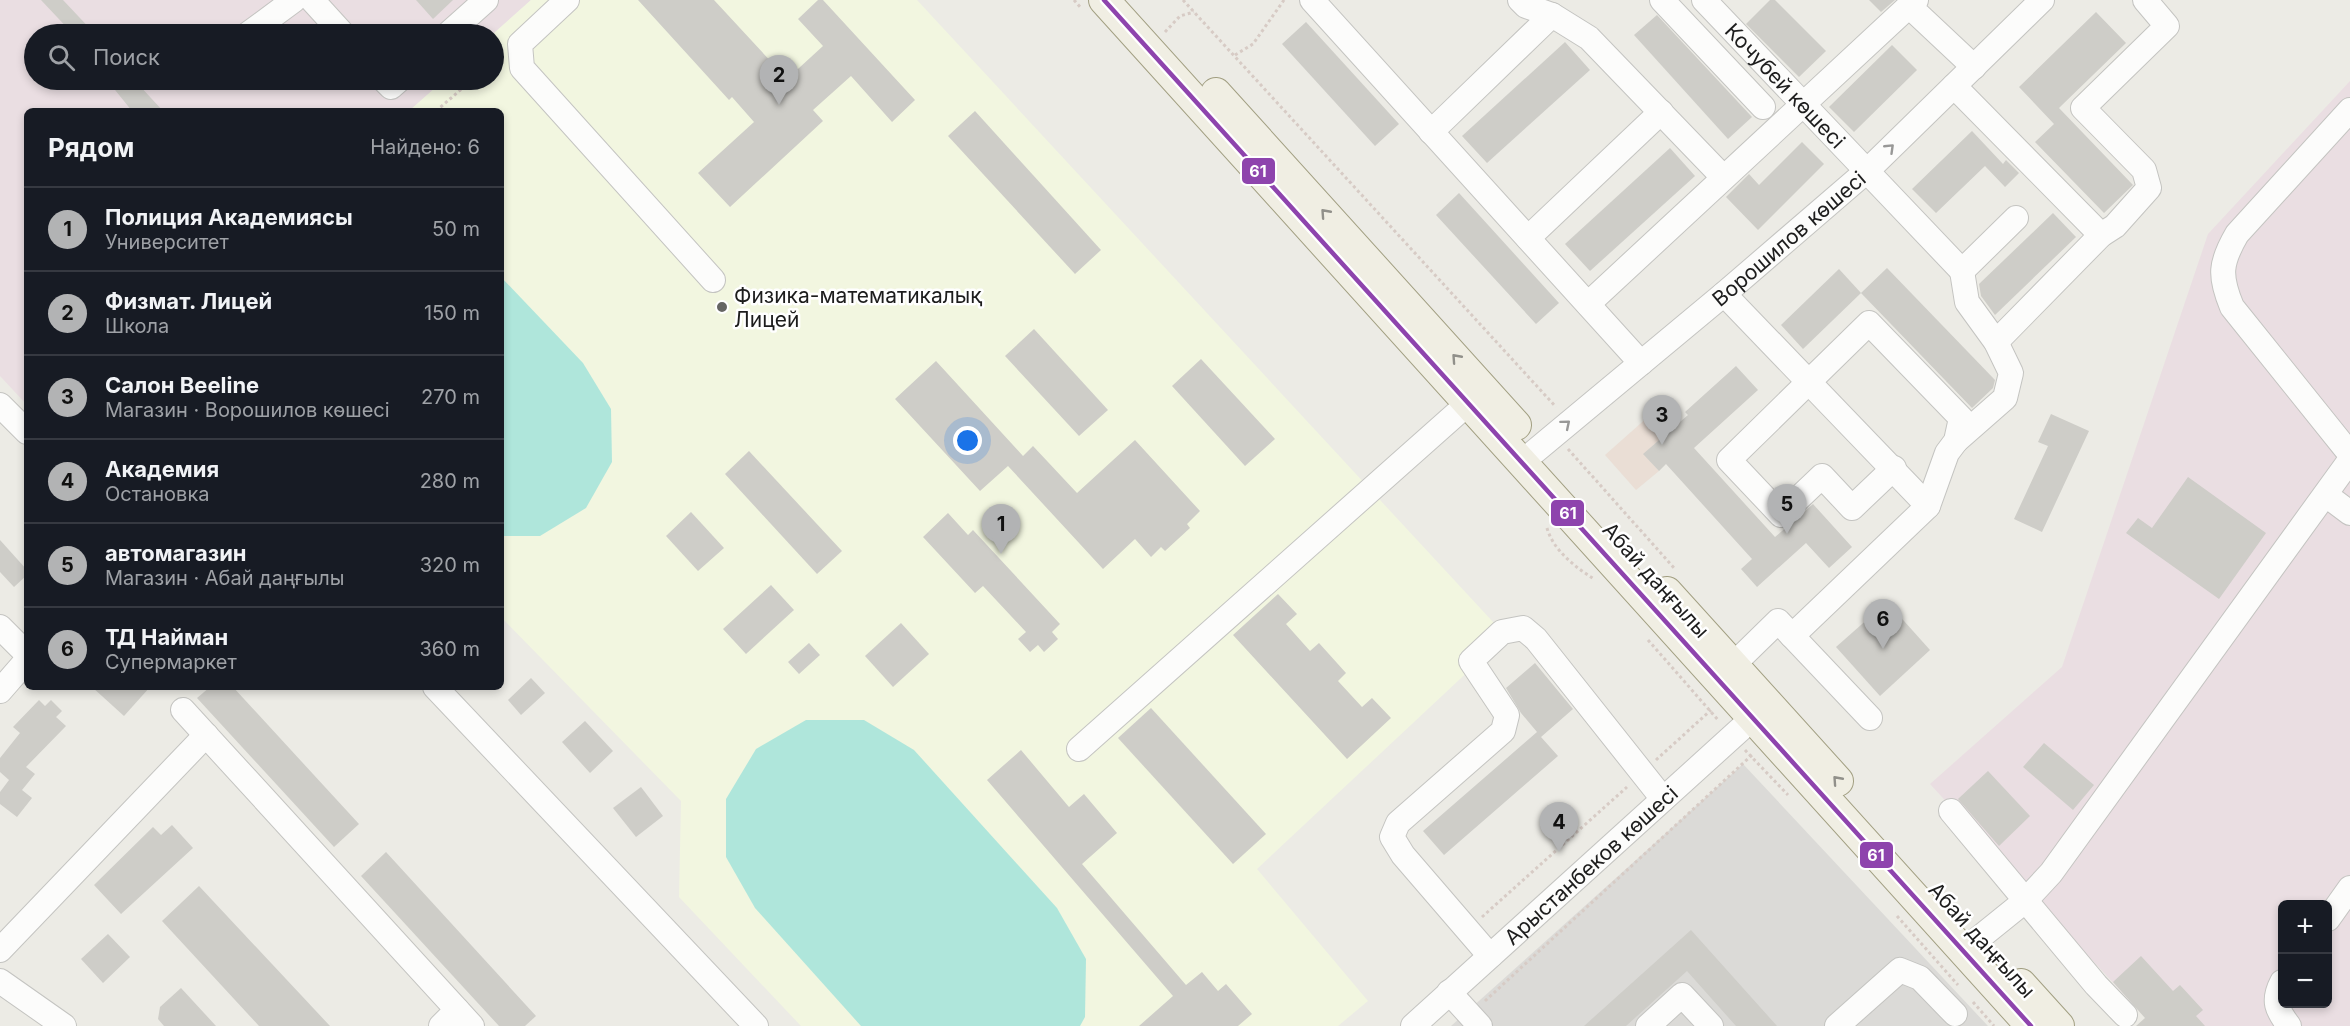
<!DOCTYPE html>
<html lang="ru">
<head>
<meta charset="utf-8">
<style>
	body { margin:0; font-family:Inter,sans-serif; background:#242831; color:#f1f3f6 }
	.controls { position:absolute; right:18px; bottom:18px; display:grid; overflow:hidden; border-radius:9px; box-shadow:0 3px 9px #0003 }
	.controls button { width:54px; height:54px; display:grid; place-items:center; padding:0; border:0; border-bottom:2px solid #363941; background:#171b24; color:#f1f3f6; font:30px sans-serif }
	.you { position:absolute; left:968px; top:441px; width:21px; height:21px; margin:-15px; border:4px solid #fff; border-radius:50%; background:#1a73e8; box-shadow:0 0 0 9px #1a73e833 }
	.badge { display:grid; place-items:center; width:39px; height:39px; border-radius:50%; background:#b2b3b4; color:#111; font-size:20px; font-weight:700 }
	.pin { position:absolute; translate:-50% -50px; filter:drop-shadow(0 2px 3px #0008) }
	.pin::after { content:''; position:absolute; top:32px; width:21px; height:18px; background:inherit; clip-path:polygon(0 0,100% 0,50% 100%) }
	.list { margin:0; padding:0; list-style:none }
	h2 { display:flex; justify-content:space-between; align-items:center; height:78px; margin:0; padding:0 24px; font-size:26px }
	h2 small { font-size:20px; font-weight:400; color:#9ea1a6 }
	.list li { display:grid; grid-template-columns:39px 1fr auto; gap:18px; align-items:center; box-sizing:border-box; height:84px; padding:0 24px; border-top:2px solid #363941 }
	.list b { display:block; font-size:22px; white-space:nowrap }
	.list p { margin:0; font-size:20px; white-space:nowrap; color:#9ea1a6 }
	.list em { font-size:20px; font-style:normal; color:#9ea1a6 }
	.icon { flex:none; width:33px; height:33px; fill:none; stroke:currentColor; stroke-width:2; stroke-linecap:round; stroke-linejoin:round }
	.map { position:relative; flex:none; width:2350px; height:1026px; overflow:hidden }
	.search { position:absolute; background:#171b24; box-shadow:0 3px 9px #0003; left:24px; top:24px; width:480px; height:66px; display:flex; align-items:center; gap:15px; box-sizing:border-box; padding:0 21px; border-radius:33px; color:#9ea1a6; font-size:22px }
	.panel { position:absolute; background:#171b24; box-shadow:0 3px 9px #0003; left:24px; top:108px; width:480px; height:582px; border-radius:9px }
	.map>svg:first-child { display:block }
	.residential { fill:#dbdad7 }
	.commercial { fill:#eaded5 }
	.industrial { fill:#eadee2; fill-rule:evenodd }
	.education { fill:#f2f6e0 }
	.pitch { fill:#afe6db }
	.building { fill:#cecdc8 }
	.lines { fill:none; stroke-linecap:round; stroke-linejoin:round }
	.minor-casing { stroke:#c4c4c1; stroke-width:26 }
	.major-casing { stroke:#a29f82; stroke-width:32 }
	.path { stroke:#d7cbc5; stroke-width:3; stroke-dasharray:3 3; stroke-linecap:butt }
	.minor { stroke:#fcfcfb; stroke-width:24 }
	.major { stroke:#f0eee3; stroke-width:30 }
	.bus-1-casing { stroke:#fff; stroke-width:9 }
	.bus-1 { stroke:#8e44ad; stroke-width:4.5 }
	.oneway { stroke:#989897 }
	.oneway2 { stroke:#91908a }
	.poi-dot { fill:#656563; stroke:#fff; stroke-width:2 }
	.labels { text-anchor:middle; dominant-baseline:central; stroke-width:5; stroke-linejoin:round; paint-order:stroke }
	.street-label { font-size:21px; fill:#1d1d1d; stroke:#fff }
	.poi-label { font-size:21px; fill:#1d1d1d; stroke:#fff; text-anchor:start }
	.line-badge { stroke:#fff; stroke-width:2 }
	.badge-label { font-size:16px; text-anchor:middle; font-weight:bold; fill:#fff }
</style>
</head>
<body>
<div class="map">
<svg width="2350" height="1026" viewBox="0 0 2350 1026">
	<rect width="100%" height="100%" fill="#ecebe5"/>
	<path class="residential" d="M1743 764 1988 1026H1451Z"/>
	<path class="commercial" d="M1658 408 1675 426 1644 454 1659 471 1636 490 1605 455Z"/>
	<g class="industrial">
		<path d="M0 0H531L493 34H34V80H444L409 111H27V405L0 376Z"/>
		<path d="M2350 81V1026H2153L1930 784 2062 667 2208 234ZM2282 904H2328V1004H2282Z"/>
	</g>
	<path class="education" d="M531 0H917L1506 636 1257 869 1368 1001 1338 1026H801L679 897 681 801 501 617V111H409L444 80H494L493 34Z"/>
	<g class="pitch">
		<path d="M501 277 583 363 611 409 612 462 586 508 540 536H501Z"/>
		<path d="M806 720H864L914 750 1057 908 1086 959 1085 1017 1080 1026H861L755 908 726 857V799L756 749Z"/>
	</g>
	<g class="building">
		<path d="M41 0H63L95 34H73Z"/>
		<path d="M416 0H453L433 19Z"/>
		<path d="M638 0H714L787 79 823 46 798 19 818 0H823L915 100 892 122 851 76 813 110 823 121 730 207 698 173 754 122 732 97 729 100Z"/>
		<path d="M1770 0H1775L1826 51 1799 77 1746 24Z"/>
		<path d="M1869 0H1895L1881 12Z"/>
		<path d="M2096 12 2126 43 2059 108 2133 185 2104 213 2035 142 2054 124 2019 87Z"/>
		<path d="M1657 15 1752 117 1728 139 1634 35Z"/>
		<path d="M1306 22 1399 124 1375 146 1282 44Z"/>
		<path d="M1565 42 1590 70 1487 163 1462 136Z"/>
		<path d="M1892 45 1917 70 1854 132 1829 107Z"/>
		<path d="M107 80H127L133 88 138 84 163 111H132Z"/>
		<path d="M975 111 1101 250 1075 274 948 136Z"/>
		<path d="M1972 131 2003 164 2006 160 2019 173 2005 187 1985 166 1936 213 1912 189Z"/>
		<path d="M1802 142 1824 164 1758 230 1726 197 1749 174 1759 185Z"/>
		<path d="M1670 148 1695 176 1590 271 1565 244Z"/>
		<path d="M1459 193 1559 303 1536 324 1436 215Z"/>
		<path d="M2053 213 2076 237 1995 315 1981 296 1979 284Z"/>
		<path d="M1887 268 1995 380 1993 388 1972 408 1861 293Z"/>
		<path d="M1839 269 1861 293 1803 349 1781 325Z"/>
		<path d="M1034 329 1108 410 1079 436 1005 356Z"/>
		<path d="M1201 359 1275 439 1245 466 1172 386Z"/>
		<path d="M936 361 1023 456 1033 446 1077 493 1135 440 1200 511 1187 524 1190 528 1165 551 1161 547 1151 557 1135 539 1103 569 1008 466 980 491 895 399Z"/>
		<path d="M1736 366 1758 390 1694 448 1775 537 1813 504 1852 547 1829 568 1806 543 1757 587 1741 569 1752 559 1666 464 1659 471 1643 454 1688 415 1685 412Z"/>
		<path d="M2051 414 2089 431 2042 532 2014 519 2048 446 2038 442Z"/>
		<path d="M749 451 842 551 817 574 725 474Z"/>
		<path d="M2188 477 2266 533 2219 599 2126 533 2138 518 2152 528Z"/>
		<path d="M691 512 724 548 698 571 666 536Z"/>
		<path d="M948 513 968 535 973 530 1060 624 1052 632 1058 639 1044 652 1038 645 1030 652 1018 639 1026 632 983 586 975 593 923 537Z"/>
		<path d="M0 540 27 570V575L14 587 0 572Z"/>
		<path d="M771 585 794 610 746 654 723 629Z"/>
		<path d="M1278 594 1297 614 1286 624 1310 651 1319 643 1346 673 1338 681 1362 707 1372 698 1391 718 1347 759 1233 635Z"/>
		<path d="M1887 602 1930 650 1880 696 1836 647Z"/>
		<path d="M901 623 929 654 893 687 865 656Z"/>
		<path d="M809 643 820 655 799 674 788 662Z"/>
		<path d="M1535 663 1573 709 1541 737 1558 756 1444 855 1423 831 1537 732 1521 713 1506 688Z"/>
		<path d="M531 678 545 693 521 715 508 700Z"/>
		<path d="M92 687H150L124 716Z"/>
		<path d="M210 687H233L359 824 334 847 197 698Z"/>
		<path d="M39 700 45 706 51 700 62 711 56 717 66 726 26 767 35 774 22 790 32 798 17 817 0 804V792L9 780 0 772V758L20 733 13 727Z"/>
		<path d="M1151 708 1266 834 1233 864 1118 738Z"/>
		<path d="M585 721 613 751 590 773 562 742Z"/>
		<path d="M2044 743 2094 785 2073 810 2023 767Z"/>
		<path d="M1021 750 1069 807 1084 794 1117 833 1082 864 1186 985 1202 972 1218 991 1226 984 1252 1014 1238 1026H1139L1173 996 987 780Z"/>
		<path d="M1988 771 2030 816 1999 846 1958 799Z"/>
		<path d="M641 787 663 816 636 837 613 808Z"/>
		<path d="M172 825 193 848 121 914 94 885 153 827 161 835Z"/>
		<path d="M386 852 536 1016 525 1026H499L361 876Z"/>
		<path d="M199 886 330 1026H259L162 921Z"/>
		<path d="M1691 930 1777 1026H1736L1687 971 1626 1026H1584Z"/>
		<path d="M108 934 130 957 103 983 81 959Z"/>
		<path d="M2141 956 2173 991 2180 985 2203 1010 2196 1016 2205 1026H2136L2145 1018 2113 982Z"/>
		<path d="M181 988 216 1026H164L158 1019 160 1007Z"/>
	</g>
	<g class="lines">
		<defs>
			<g id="minor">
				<path d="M312 0 343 34"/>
				<path d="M567 0 520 44 522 68 713 280"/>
				<path d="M1312 0 1641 363"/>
				<path d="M1520 0 1526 6 1552 15 1589 38 1723 177"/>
				<path d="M1662 0 1763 107"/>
				<path id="s1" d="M1704 0 1962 271 2016 218"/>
				<path d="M1916 0 1909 6 1974 67"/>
				<path d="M248 34 294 0"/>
				<path d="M448 34 486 0"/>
				<path d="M384 80 391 87 399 80"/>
				<path d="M1954 86 2101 235"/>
				<path d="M2350 110 2237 234C2220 263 2219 276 2232 307L2350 454"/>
				<path d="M1431 132 1552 15"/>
				<path d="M1528 238 1661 112"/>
				<path d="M1724 294 1928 506"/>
				<path d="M1588 304 1909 6"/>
				<path d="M1996 342 2101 235 2115 226 2149 188 2144 170 2083 108 2167 26 2145 0"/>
				<path d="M0 405 27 432"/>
				<path d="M1956 441 2005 398 2011 373 1996 342 1967 302 1962 271"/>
				<path id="s2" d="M1522 462 1724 294 1868 170 2042 0"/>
				<path d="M2326 495 2350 513"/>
				<path d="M0 627 27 654"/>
				<path d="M1792 636 1928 506 1947 453 1956 441 1961 418 1869 323 1729 460 1781 515 1822 476 1852 508 1894 468"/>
				<path d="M1733 665 1778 621 1870 718"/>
				<path d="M435 687 756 1026"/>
				<path d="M0 691 27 660"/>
				<path d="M183 710 472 1026"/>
				<path d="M1079 749 1482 391"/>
				<path d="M1951 811 2096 985 2125 1015"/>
				<path d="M2328 919 2350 888"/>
				<path d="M0 950 206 735"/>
				<path d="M1963 951 2025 901 2051 873 2350 460"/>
				<path d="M1490 956 1403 855 1392 837 1398 823 1503 731 1507 715 1471 661 1502 632 1523 628 1536 639 1663 799"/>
				<path d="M0 981 64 1026"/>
				<path d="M2282 982C2272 1001 2277 1010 2289 1026"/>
				<path d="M1449 992 1480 1026"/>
				<path d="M441 1026 457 1010"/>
				<path id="s3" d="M1413 1026 1765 707"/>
				<path d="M1648 1026 1682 995 1711 1026"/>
				<path d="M1837 1026 1900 970 1920 978 1955 1014"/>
			</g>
			<g id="major">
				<path d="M1104 0 2031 1026"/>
				<path d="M1216 93 1516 425"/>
				<path d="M1667 592 1838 781"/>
				<path d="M2021 984 2059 1026"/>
			</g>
		</defs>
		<use href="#minor" class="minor-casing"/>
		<use href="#major" class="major-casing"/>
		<g class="path">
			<path d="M1074 0 1081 8"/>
			<path d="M1183 0 1556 407"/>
			<path d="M1165 32 1180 16 1194 12"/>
			<path d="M1235 55 1253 44 1284 0"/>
			<path d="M494 62 502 56"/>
			<path d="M436 111 472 80"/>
			<path d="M1568 449 1675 569"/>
			<path d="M1547 528C1553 550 1575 567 1594 579"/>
			<path d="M1648 640 1719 721"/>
			<path d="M1745 750 1788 795"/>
			<path d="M1656 760 1711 710"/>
			<path d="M1897 916 1958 985"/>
			<path d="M1482 917 1627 787"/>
			<path d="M1485 1001 1752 755"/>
			<path d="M1973 1002 1994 1026"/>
		</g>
		<use href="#minor" class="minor"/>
		<use href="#major" class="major"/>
		<defs>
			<path id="bus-1" d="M1104 0 2031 1026"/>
		</defs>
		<use href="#bus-1" class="bus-1-casing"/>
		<use href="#bus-1" class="bus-1"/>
	</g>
	<defs><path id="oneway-chevron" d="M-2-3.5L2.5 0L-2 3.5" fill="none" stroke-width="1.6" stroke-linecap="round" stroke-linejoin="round" transform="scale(1.5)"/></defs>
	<g class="oneway">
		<use href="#oneway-chevron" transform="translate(1890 148) rotate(-44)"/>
		<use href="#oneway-chevron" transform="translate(1566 424) rotate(-40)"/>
	</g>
	<g class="oneway2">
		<use href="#oneway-chevron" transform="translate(1325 213) rotate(-132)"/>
		<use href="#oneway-chevron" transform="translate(1456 358) rotate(-132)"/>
		<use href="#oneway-chevron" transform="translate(1837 780) rotate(-132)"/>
	</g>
	<circle class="poi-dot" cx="722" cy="307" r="6"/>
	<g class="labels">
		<g class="street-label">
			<text stroke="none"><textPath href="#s1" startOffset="118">Кочубей көшесі</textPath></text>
			<text stroke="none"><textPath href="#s2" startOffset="348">Ворошилов көшесі</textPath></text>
			<text transform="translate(1656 580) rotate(48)">Абай даңғылы</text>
			<text stroke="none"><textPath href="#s3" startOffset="240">Арыстанбеков көшесі</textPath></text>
			<text transform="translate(1982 940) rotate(48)">Абай даңғылы</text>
		</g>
		<g class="poi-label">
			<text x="734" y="295">Физика-математикалық<tspan x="734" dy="24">Лицей</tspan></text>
		</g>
	</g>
	<g class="line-badge">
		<rect x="1241" y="157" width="35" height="28" rx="6" fill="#8e44ad"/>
		<rect x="1550" y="499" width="35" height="28" rx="6" fill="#8e44ad"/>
		<rect x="1859" y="841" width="35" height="28" rx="6" fill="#8e44ad"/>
	</g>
	<g class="badge-label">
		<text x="1258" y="177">61</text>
		<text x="1568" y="519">61</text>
		<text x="1876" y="861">61</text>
	</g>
</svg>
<div class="controls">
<button>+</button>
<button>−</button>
</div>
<div class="you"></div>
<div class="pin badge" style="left:1001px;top:554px">1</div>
<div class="pin badge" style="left:779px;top:105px">2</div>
<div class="pin badge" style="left:1662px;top:445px">3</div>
<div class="pin badge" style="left:1559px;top:852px">4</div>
<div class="pin badge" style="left:1787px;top:534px">5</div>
<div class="pin badge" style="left:1883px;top:649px">6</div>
<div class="search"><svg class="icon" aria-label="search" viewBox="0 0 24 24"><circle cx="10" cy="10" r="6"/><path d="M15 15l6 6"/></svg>Поиск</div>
<section class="panel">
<h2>Рядом<small>Найдено: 6</small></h2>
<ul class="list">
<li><span class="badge">1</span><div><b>Полиция Академиясы</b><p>Университет</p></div><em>50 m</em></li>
<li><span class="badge">2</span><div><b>Физмат. Лицей</b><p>Школа</p></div><em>150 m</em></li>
<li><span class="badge">3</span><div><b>Cалон Beeline</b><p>Магазин · Ворошилов көшесі</p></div><em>270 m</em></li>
<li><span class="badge">4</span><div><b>Академия</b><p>Остановка</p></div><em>280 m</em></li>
<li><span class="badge">5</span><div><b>автомагазин</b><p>Магазин · Абай даңғылы</p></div><em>320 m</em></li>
<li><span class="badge">6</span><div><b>ТД Найман</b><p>Супермаркет</p></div><em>360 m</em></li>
</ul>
</section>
</div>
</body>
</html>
